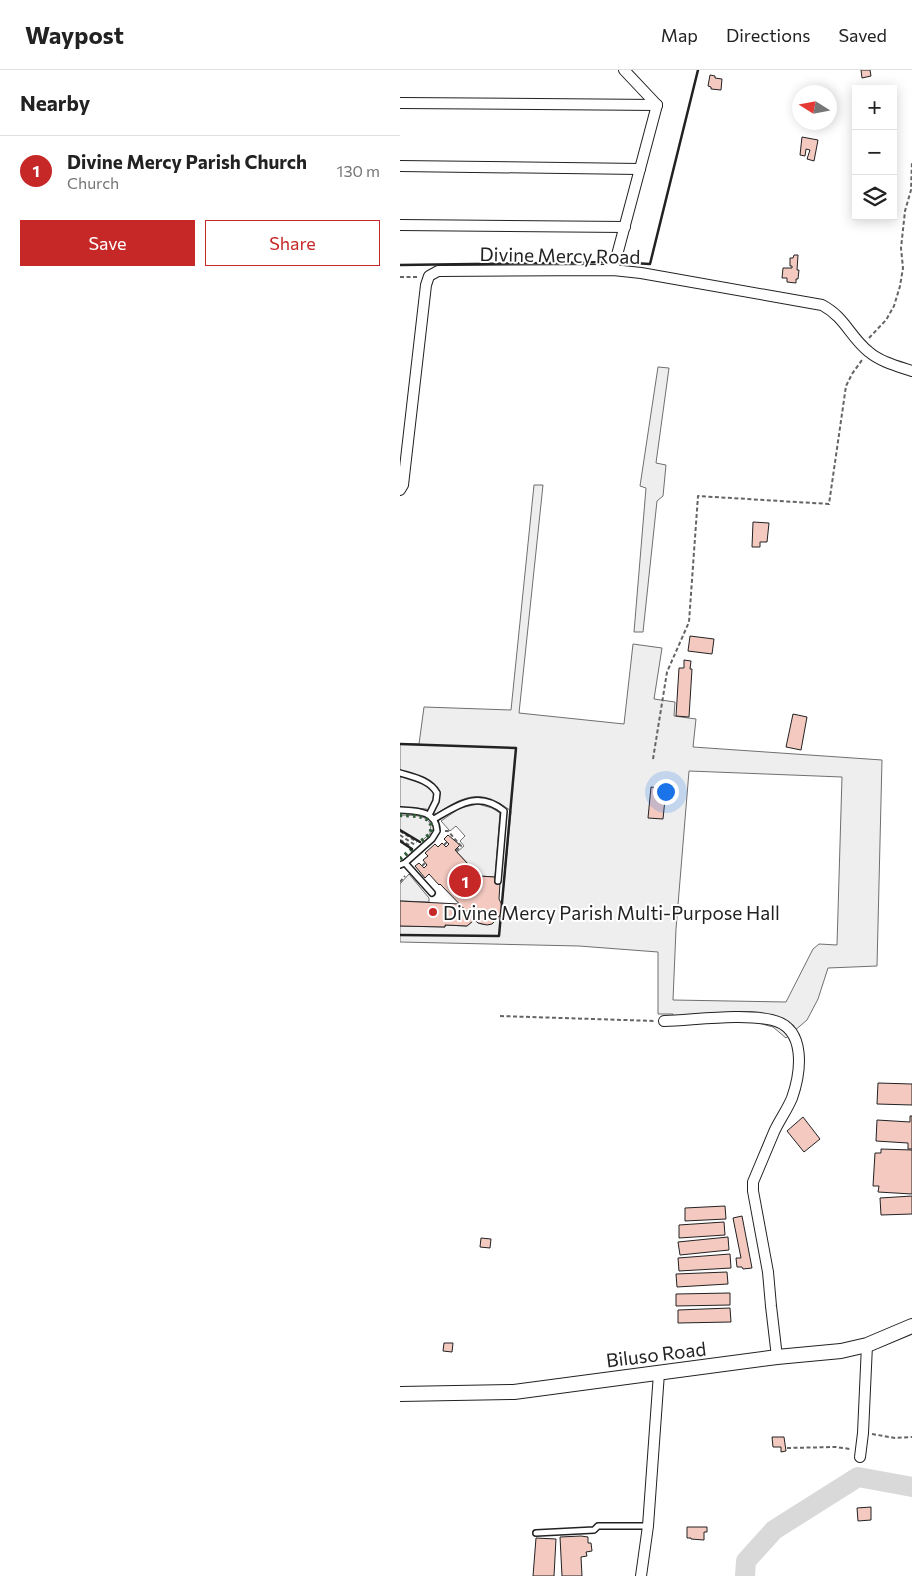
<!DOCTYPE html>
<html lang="en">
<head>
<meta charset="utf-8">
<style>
	body { margin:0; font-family:Commissioner,sans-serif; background:#f6f6f6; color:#222 }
	.controls { position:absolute; right:15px; top:15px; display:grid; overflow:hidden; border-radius:0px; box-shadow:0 2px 12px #0003 }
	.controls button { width:45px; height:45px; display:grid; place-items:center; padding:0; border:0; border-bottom:1px solid #e0e0e0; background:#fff; color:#222; font:25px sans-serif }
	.compass { position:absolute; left:392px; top:15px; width:45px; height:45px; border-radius:50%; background:#fff; box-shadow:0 2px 12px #0003; rotate:281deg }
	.you { position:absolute; left:265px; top:721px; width:18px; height:18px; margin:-12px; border:4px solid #fff; border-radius:50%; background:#1a73e8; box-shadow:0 0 0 8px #1a73e833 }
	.badge { display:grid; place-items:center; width:32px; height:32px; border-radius:50%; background:#c62828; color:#fff; font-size:16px; font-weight:700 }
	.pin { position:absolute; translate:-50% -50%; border:2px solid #fff; box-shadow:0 1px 5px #0006 }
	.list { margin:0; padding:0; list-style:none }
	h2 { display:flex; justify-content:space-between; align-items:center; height:65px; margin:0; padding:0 20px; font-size:21px }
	h2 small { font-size:16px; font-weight:400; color:#767676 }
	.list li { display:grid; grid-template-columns:32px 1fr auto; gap:15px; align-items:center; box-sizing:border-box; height:70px; padding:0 20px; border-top:1px solid #e0e0e0 }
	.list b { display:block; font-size:19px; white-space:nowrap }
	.list p { margin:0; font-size:16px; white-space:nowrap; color:#767676 }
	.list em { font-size:16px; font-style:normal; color:#767676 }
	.actions { display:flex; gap:10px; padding:15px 20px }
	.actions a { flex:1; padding:11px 0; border:1px solid #c62828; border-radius:0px; text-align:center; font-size:18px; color:#c62828 }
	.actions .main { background:#c62828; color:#fff }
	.icon { flex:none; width:28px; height:28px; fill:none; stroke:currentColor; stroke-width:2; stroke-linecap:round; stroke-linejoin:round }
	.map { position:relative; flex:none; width:512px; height:1506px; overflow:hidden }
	header { display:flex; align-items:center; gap:30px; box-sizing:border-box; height:70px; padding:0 25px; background:#fff; border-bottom:1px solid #e0e0e0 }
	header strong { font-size:24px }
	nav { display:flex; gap:28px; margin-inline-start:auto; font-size:18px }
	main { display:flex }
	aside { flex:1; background:#fff }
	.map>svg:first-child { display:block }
	.green { fill:#eee; stroke:#6f6f6f; fill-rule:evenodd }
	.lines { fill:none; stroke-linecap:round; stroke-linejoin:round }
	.river { stroke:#d9d9d9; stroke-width:20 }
	.building { fill:#f3c9c0; stroke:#222 }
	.lane-casing { stroke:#222; stroke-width:8 }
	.street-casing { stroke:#222; stroke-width:12 }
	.secondary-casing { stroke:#222; stroke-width:16 }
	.path { stroke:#646464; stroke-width:2; stroke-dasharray:4 2.5; stroke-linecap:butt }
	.lane { stroke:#fff; stroke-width:5 }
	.street { stroke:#fff; stroke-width:10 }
	.secondary { stroke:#fff; stroke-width:14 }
	.hedge { stroke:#2f5e38; stroke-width:4; stroke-dasharray:2.5 4; stroke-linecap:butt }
	.wall { stroke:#222; stroke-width:2.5 }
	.poi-dot { fill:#c62828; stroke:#fff; stroke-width:2 }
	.labels { text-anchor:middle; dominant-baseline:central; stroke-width:4; stroke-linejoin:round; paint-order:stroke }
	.street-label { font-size:19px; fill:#222; stroke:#fff }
	.poi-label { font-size:19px; fill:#222; stroke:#fff; text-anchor:start }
</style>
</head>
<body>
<header>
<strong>Waypost</strong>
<nav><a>Map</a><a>Directions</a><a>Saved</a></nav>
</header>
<main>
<aside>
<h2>Nearby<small></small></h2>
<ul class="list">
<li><span class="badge">1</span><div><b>Divine Mercy Parish Church</b><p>Church</p></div><em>130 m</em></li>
</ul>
<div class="actions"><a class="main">Save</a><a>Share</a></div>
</aside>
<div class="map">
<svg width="512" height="1506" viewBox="0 0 512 1506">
	<rect width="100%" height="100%" fill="#fff"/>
	<g class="green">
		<path d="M258 297 269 298 256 393 266 395 263 426 257 431 243 562H234L246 418 240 416Z"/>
		<path d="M134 415H143L119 643 224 654 233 574 262 578 254 629 275 632 274 646 296 649 293 677 482 690 477 896 428 898 418 929 407 950 386 968 373 957 351 951 273 955V944H258V882L179 876 0 872V856L45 857V855L67 856 74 850C84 858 95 855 101 844L111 741C81 718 66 725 36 744L26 739 0 737V674H19L24 637 111 640ZM289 701 442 707 437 875 419 874 413 879 386 932 273 930 276 859Z"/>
		<path d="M78 734 92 738 100 743 95 807 79 806 57 782 64 776 60 771 65 766 56 756 50 761 41 751 60 738Z"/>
		<path d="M0 745C12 746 25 743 31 755L30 764 20 772 0 760Z"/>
		<path d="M9 804 29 828V832L0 831V814Z"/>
	</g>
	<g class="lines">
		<path class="river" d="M345 1506 346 1491 374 1460 458 1407 512 1417"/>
	</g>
	<g class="building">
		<path d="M461 0H470L471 6 462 8Z"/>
		<path d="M310 5 315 6V8L322 9 321 20 311 19V17L308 16Z"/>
		<path d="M402 67 418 70 414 91 407 89 410 80 406 79 405 86 400 85Z"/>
		<path d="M394 185H398L397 200H399L398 209H396V213L387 212V208H382L383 198H392V196H390V188H393Z"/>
		<path d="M353 452 369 453 367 472H360V477H352Z"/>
		<path d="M290 566 314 569 312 584 288 581Z"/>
		<path d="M284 590 291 591 290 599H292L289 647 276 646 279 598H284Z"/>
		<path d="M393 644 407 647 401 680 386 677Z"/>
		<path d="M251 717 266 719 263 749 248 748Z"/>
		<path d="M48 765 60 775 55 780 79 806 95 807V813H100L99 829 102 835 101 844 92 854 87 855 78 853 40 814 39 815 29 804 25 808 15 796 19 793 24 798 27 795 23 790 28 786 25 783 35 774 38 777 42 773 46 777 49 774 44 769Z"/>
		<path d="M0 831 59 834 74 850 67 856 45 855V857L0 856Z"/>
		<path d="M478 1013 512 1014V1035L477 1034Z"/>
		<path d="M510 1046H512V1079H508V1073L476 1071 477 1050 510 1052Z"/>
		<path d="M403 1047 420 1069 404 1082 387 1061Z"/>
		<path d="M481 1079 512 1080V1124L478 1122 479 1116H473L475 1083H481Z"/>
		<path d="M512 1126V1144L481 1145 480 1128Z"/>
		<path d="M325 1136 326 1149 285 1151V1138Z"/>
		<path d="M342 1146 352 1198 343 1199 342 1197H337L336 1188H341L333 1148Z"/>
		<path d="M324 1152 325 1165 279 1168V1155Z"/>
		<path d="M328 1167 329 1180 280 1185 278 1172Z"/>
		<path d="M81 1168 91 1169 90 1178 80 1177Z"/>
		<path d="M330 1184 331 1198 279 1201 278 1188Z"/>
		<path d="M327 1202 328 1214 277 1217 276 1204Z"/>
		<path d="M330 1223V1235L276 1236V1224Z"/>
		<path d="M330 1238 331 1252 278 1253V1240Z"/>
		<path d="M44 1273H53L52 1282 43 1281Z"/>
		<path d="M372 1367H384L386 1381 381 1382V1377H373Z"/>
		<path d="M471 1437V1450L458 1451 457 1438Z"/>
		<path d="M287 1457H307V1462H304V1470L291 1469V1468H287Z"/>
		<path d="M181 1466 188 1467V1473H191L192 1481 186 1482 187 1486 181 1487 182 1506H162L160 1467Z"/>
		<path d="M136 1468 156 1469 154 1506H133Z"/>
	</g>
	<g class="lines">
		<defs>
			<g id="lane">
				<path d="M0 703C13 707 30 710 37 723L36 731 29 745"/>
				<path d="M0 740C16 741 36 740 37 761L32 769 5 793 0 795"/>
				<path d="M34 749C58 735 78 720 104 741L98 811"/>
				<path d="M5 793 32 823"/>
				<path d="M136 1463 194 1460 198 1456H248"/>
			</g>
			<g id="street">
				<path d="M224 0 257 35"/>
				<path d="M0 33 257 35"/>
				<path d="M0 96 240 99"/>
				<path d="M0 155 225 157"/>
				<path d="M213 200 257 35"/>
				<path d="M0 420 3 415 26 215 29 206 38 201 213 200 241 203 422 235C445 247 450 267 469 282 481 292 497 296 512 301"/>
				<path d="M264 951C295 950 343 943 372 950 407 958 401 1002 392 1028 387 1040 379 1051 374 1062 367 1079 360 1095 353 1112V1121L368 1202 371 1236 377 1287"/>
				<path d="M460 1387 463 1363 467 1275"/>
				<path d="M241 1506 248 1456 259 1303"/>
			</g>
			<path id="secondary" d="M0 1324 114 1322 377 1287 441 1281 467 1275 512 1256"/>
		</defs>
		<use href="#lane" class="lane-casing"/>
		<use href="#street" class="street-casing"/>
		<use href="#secondary" class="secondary-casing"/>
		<g class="path">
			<path d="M0 207H19"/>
			<path d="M469 268 486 250 494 236 500 216 503 198 501 178 505 141 511 120 512 91"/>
			<path d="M253 689 267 602 289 552 298 426 429 434 446 316 452 304 462 290"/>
			<path d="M0 761 17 772"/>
			<path d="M45 761H48L61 776 56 781"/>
			<path d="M0 765 15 775"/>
			<path d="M0 770 11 776"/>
			<path d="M44 775 47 772"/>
			<path d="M22 796 25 793"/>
			<path d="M0 812 5 806"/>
			<path d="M100 946 255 951"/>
			<path d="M472 1364 495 1368 512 1367"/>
			<path d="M387 1378 436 1377 450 1379"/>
		</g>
		<use href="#lane" class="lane"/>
		<use href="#street" class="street"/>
		<use href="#secondary" class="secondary"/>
		<g class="hedge">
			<path d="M0 745C13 746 37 744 30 764L20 772"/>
			<path d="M0 789 12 779"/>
		</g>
		<g class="wall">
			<path d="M0 195 215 192 250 194 298 0"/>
			<path d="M0 674 116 678 99 866 0 865"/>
			<path d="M0 760 20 772"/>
			<path d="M0 771 12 779"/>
		</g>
	</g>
	<circle class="poi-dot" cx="33" cy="842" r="5"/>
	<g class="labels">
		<g class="street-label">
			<text transform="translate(160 185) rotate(1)">Divine Mercy Road</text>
			<text transform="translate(256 1284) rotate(-7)">Biluso Road</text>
		</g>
		<g class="poi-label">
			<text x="43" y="842">Divine Mercy Parish Multi-Purpose Hall</text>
		</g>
	</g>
</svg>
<div class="controls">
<button>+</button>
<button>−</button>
<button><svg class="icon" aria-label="layers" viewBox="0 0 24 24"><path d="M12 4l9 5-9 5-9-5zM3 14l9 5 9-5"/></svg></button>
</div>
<svg class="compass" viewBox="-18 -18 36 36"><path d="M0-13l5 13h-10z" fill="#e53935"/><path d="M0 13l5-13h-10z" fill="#767676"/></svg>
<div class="you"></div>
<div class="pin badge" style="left:65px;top:811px">1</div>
</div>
</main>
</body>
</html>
